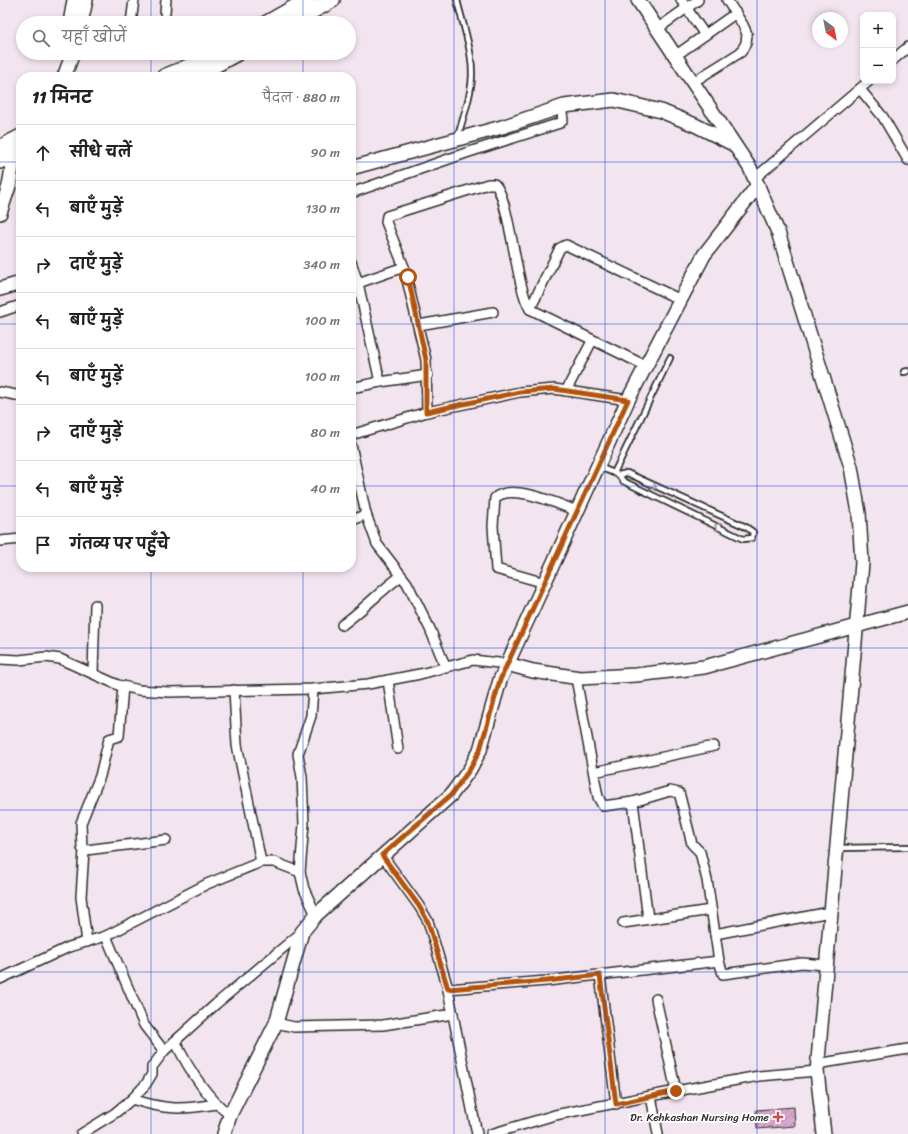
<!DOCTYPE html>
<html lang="hi">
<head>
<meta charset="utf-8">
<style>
	body { margin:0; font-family:Sriracha,"Playpen Sans Deva",sans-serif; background:#f2f2f2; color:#222 }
	.controls { position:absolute; right:12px; top:12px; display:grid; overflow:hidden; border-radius:8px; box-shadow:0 2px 6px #0003 }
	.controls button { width:36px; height:36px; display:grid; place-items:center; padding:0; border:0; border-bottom:1px solid #e0e0e0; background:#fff; color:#222; font:20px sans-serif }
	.compass { position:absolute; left:812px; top:12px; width:36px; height:36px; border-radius:50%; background:#fff; box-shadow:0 2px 6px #0003; rotate:148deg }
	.stop { position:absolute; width:12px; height:12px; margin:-9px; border:3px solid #b45309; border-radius:50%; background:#fff }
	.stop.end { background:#b45309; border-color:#fff; box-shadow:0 1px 4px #0008 }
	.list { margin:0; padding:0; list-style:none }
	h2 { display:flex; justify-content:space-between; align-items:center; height:52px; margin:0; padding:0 16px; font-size:17px }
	h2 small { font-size:13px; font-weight:400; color:#767676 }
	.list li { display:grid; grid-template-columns:26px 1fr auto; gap:12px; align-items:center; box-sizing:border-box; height:56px; padding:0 16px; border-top:1px solid #e0e0e0 }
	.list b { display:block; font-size:15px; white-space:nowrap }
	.list em { font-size:13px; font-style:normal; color:#767676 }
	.icon { flex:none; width:22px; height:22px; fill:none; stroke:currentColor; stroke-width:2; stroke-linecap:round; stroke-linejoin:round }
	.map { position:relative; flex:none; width:908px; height:1134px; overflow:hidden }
	.search { position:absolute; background:#fff; box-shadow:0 2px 6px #0003; left:16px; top:16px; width:340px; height:44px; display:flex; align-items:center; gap:10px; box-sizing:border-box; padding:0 14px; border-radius:22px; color:#767676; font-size:15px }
	.panel { position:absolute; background:#fff; box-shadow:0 2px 6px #0003; left:16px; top:72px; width:340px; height:500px; border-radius:16px }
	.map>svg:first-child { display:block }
	.building { fill:url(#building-hatch); stroke:#2b2b2b }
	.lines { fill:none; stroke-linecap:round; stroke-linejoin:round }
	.lane-casing { stroke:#2b2b2b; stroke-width:8 }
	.street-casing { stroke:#2b2b2b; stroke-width:12 }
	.secondary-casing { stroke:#2b2b2b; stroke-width:16 }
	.primary-casing { stroke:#2b2b2b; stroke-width:18 }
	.lane { stroke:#fff; stroke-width:4.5 }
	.street { stroke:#fff; stroke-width:9 }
	.secondary { stroke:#fff; stroke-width:13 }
	.primary { stroke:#fff; stroke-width:15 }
	.oneway { stroke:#a0a0a0 }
	.route { stroke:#b45309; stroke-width:5 }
	.grid { fill:none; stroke:#1d4ed8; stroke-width:1; stroke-opacity:0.55 }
	.poi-dot { fill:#d1495b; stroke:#fff; stroke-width:1.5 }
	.labels { text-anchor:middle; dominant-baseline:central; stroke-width:4; stroke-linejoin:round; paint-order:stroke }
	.poi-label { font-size:11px; fill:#2b2b2b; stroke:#fff; text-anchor:end }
</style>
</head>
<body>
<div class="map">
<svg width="908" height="1134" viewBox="0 0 908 1134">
	<defs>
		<pattern id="building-hatch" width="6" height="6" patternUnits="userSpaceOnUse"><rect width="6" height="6" fill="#d7a9cc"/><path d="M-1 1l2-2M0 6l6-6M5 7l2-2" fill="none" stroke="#af8aa6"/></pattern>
	</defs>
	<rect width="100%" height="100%" fill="#f3e5f0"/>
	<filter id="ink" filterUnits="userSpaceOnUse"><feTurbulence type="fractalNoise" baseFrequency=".025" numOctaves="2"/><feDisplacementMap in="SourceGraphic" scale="8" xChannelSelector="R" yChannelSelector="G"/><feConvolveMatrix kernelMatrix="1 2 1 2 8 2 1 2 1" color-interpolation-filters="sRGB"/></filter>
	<g filter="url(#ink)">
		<path class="building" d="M794 1107 795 1126 757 1129 756 1110Z"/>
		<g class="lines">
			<defs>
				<g id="lane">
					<path d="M457 0C464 30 477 61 470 92 467 107 462 122 458 136"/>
					<path d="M904 372 908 371"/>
					<path d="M599 467 619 475 623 481 743 539 752 538 753 532 746 527 627 473 619 475"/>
					<path d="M614 473 670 358"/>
					<path d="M837 848 908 847"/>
				</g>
				<g id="street">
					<path d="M681 0 705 35"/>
					<path d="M165 13 166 0"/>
					<path d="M131 23 134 0"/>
					<path d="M657 29 698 0"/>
					<path d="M675 56 736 13"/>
					<path d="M893 60 908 47"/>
					<path d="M693 82 741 52 746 43 747 34 743 25 727 0"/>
					<path d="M860 89 883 117 908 160"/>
					<path d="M755 178 869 81"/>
					<path d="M351 193 466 153 560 123 563 120 561 106"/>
					<path d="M351 262 358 283 380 382 351 388"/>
					<path d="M404 267 386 222 387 216 488 184H494C509 193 516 289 530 309L646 366"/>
					<path d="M358 283 404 267 426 360 427 412"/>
					<path d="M530 309 560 248 566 245 681 300"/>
					<path d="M0 312 21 305"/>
					<path d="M419 325 493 312"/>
					<path d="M380 382 428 375"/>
					<path d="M566 391 592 341"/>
					<path d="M0 392 21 396"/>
					<path d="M351 435 427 412 520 392 554 389 628 400"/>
					<path d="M351 445 366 514 377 544 407 583 430 629 446 668"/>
					<path d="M351 521 366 514"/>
					<path d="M0 541 21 539"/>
					<path d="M545 583 496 569 493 526 495 498C511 482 560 505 577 511"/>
					<path d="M342 625C363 610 380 591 401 576"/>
					<path d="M0 659 19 660 46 657 60 659 118 685 139 690 169 692 313 689 368 684 420 674 473 660 507 664"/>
					<path d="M93 673 95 605"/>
					<path d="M576 678 598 797 603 806 633 802 670 791 679 793 680 796 692 844 700 852 707 880 719 961 723 974 802 963 825 965"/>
					<path d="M388 680 398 749"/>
					<path d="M123 686 119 736 109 739 100 776 81 823 82 848 86 850 166 840"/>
					<path d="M313 689 311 716 298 754 302 777 304 824 300 872 304 889 316 915"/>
					<path d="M234 690 237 745 261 862"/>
					<path d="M594 772 714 746"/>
					<path d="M633 802 648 919"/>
					<path d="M84 850 81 897 87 942"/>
					<path d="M382 855 419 906 428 921 447 985 477 1134"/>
					<path d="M623 923 711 910"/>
					<path d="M715 934 830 912"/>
					<path d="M106 936 144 1025 164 1051"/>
					<path d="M600 975 616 1104"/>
					<path d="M0 979 69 947 106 936 207 884 261 862H274L300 872"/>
					<path d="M448 989 547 981 719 961"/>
					<path d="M656 999 676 1091"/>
					<path d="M276 1023 294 1027 383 1025 453 1014"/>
					<path d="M175 1041C188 1068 206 1097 230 1115"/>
					<path d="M817 1064 908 1049"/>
					<path d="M651 1096 658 1134"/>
					<path d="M132 1099C165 1110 182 1110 216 1104"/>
					<path d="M81 1134 115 1113 132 1099 146 1084 152 1074V1067L164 1051 216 1004 302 932"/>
					<path d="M491 1134 555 1115 676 1091 759 1076 817 1071"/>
				</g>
				<g id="secondary">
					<path d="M638 0 750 168 778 232 851 467 859 513 862 563 817 1071 824 1134"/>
					<path d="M70 23 74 0"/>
					<path d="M81 23 86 0"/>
					<path d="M64 77 73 53"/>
					<path d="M351 168 502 127 564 106 614 100 661 111 695 125 733 144"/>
					<path d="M0 213 9 186 16 145"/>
					<path d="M0 289 21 283"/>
					<path d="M507 664 533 671 580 678 636 675 704 667 908 612"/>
					<path d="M224 1134 230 1115 276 1023 302 932 316 915 451 795 470 769 480 750 500 680 628 400 704 255 758 185"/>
				</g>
				<g id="primary">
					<path d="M267 23 308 0"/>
					<path d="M291 23 332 0"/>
					<path d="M164 77 186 68 213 53"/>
					<path d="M193 77 237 53"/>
					<path d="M0 148 21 137"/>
					<path d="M0 161 21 149"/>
				</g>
			</defs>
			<use href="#lane" class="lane-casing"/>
			<use href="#street" class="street-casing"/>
			<use href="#secondary" class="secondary-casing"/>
			<use href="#primary" class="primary-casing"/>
			<use href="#lane" class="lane"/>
			<use href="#street" class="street"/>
			<use href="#secondary" class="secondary"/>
			<use href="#primary" class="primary"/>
		</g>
		<defs><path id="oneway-chevron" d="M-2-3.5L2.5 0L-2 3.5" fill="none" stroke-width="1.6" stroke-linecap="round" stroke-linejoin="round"/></defs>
		<g class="oneway">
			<use href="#oneway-chevron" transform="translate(654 487) rotate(25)"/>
			<use href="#oneway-chevron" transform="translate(717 526) rotate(-154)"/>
		</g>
	</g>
	<g class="lines" filter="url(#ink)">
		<path class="route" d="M408 277 426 360V412L520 392 554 389 628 400 500 680 480 750 470 769 451 795 382 855 419 906 428 922 448 989 547 981 600 975 616 1104 676 1091"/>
	</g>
	<path class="grid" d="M151 0V23M303 0V23M454 0V1134M605 0V1134M757 0V1134M151 53V77M303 53V77M0 162H21M351 162H908M0 324H21M351 324H908M0 486H21M351 486H908M151 567V1134M303 567V1134M0 648H908M0 810H908M0 972H908"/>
	<path class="poi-dot" d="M776 1111h4v4h4v4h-4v4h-4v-4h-4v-4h4z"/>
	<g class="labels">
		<g class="poi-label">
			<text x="769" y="1117">Dr. Kehkashan Nursing Home</text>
		</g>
	</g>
</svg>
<div class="controls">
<button>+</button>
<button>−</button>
</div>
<svg class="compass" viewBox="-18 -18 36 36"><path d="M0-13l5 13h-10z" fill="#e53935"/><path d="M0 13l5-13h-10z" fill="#767676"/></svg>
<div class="stop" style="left:408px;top:277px"></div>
<div class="stop end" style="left:676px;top:1091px"></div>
<div class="search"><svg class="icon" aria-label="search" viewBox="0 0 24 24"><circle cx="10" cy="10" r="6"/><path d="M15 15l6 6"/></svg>यहाँ खोजें</div>
<section class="panel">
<h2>11 मिनट<small>पैदल · 880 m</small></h2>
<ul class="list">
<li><svg class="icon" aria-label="ahead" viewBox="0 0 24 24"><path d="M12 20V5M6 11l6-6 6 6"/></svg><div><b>सीधे चलें</b></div><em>90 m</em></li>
<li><svg class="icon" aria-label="left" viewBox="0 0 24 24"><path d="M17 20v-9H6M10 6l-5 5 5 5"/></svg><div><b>बाएँ मुड़ें</b></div><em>130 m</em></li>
<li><svg class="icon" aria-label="right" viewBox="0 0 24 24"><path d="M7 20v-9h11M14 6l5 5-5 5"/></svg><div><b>दाएँ मुड़ें</b></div><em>340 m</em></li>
<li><svg class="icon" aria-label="left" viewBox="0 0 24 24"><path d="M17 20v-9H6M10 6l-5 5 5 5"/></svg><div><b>बाएँ मुड़ें</b></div><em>100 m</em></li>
<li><svg class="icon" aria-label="left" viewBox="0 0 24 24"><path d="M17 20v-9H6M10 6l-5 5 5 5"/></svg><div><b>बाएँ मुड़ें</b></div><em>100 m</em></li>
<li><svg class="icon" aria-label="right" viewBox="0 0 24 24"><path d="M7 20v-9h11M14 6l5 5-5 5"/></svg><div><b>दाएँ मुड़ें</b></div><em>80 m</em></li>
<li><svg class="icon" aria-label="left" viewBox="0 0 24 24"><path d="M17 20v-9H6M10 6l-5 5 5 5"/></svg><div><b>बाएँ मुड़ें</b></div><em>40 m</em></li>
<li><svg class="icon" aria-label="arrive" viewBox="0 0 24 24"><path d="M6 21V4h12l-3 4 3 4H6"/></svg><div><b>गंतव्य पर पहुँचे</b></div></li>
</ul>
</section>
</div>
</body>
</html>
